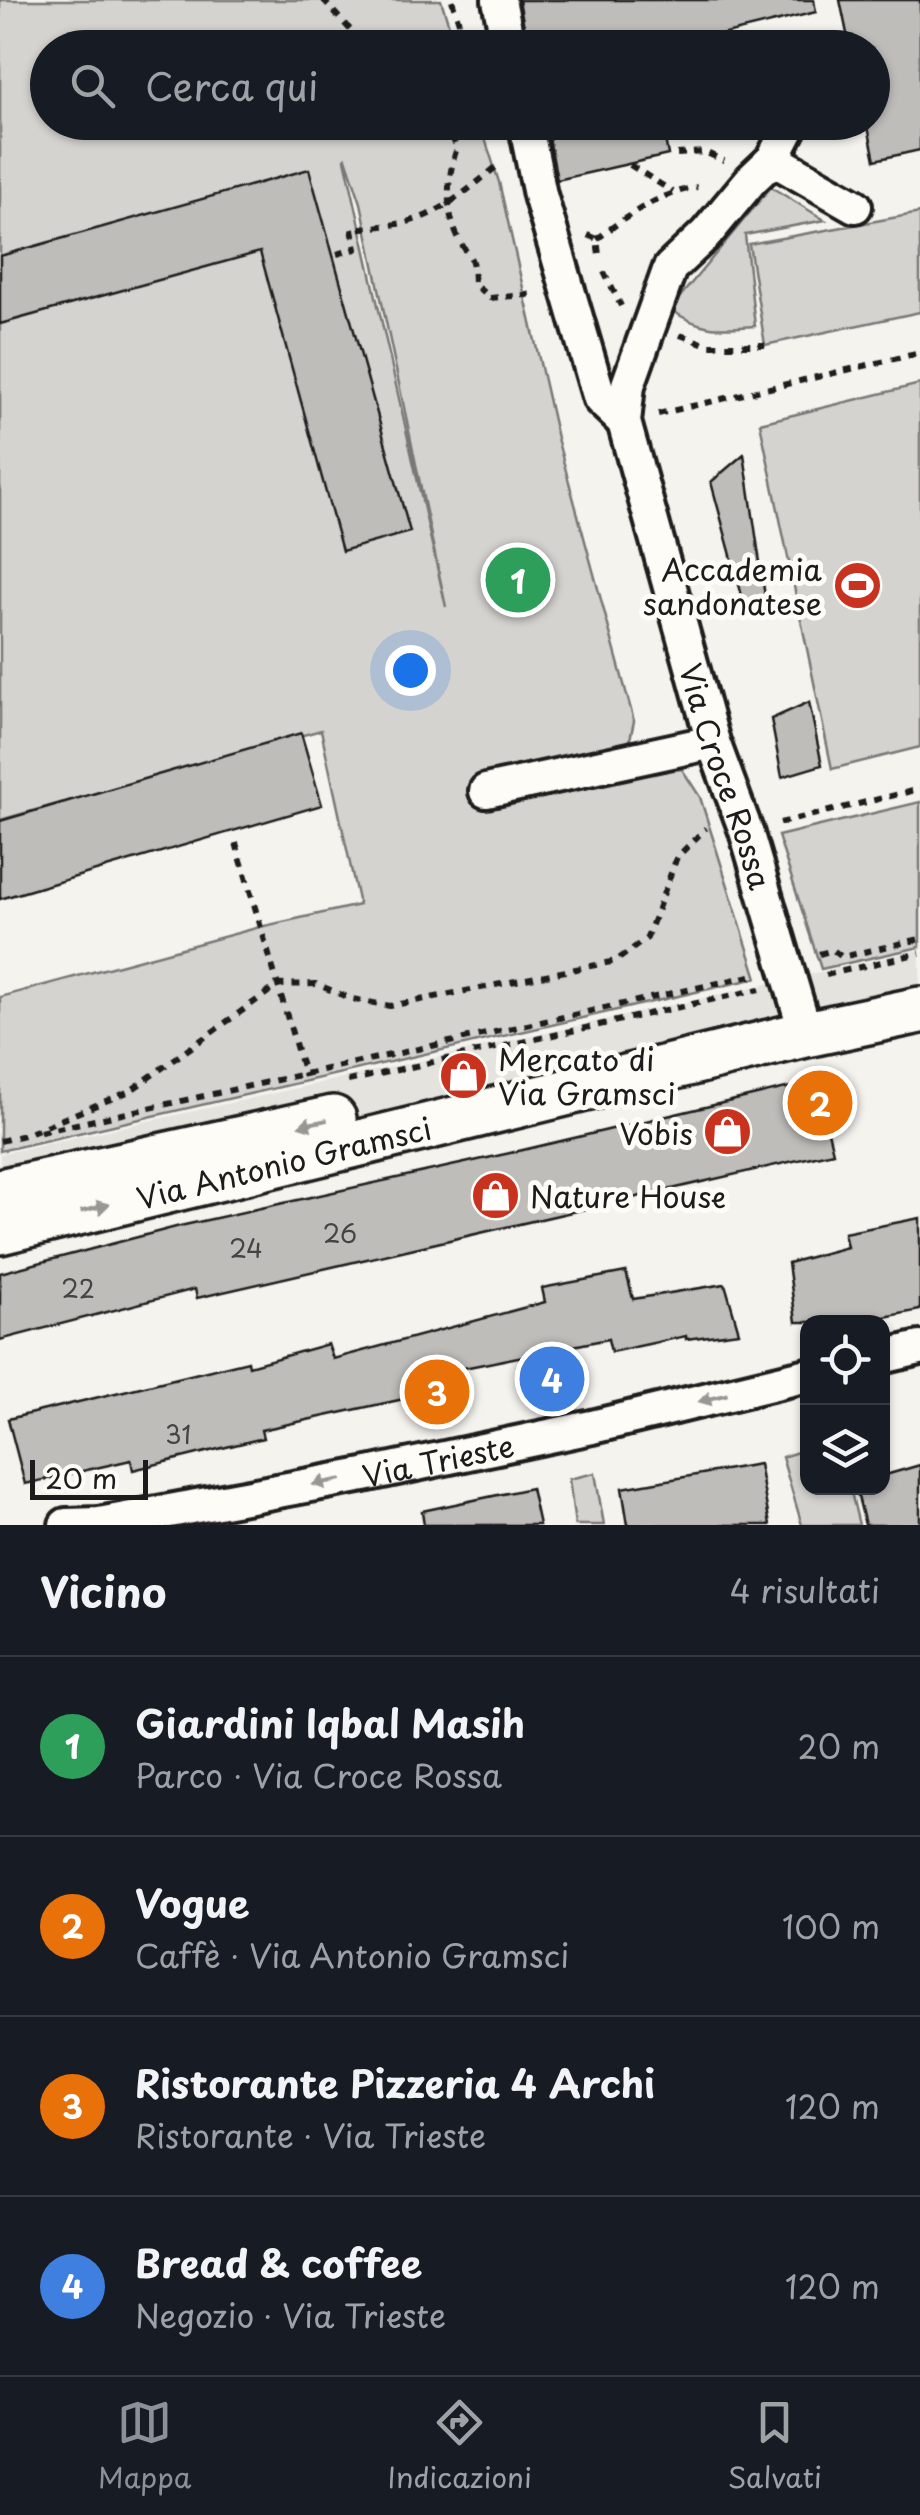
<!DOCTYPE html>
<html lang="it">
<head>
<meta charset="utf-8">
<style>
	body { margin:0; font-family:"Playpen Sans",sans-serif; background:#242831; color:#f1f3f6 }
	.controls { position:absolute; right:30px; bottom:30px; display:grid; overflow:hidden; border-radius:20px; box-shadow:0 2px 8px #0004 }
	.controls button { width:90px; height:90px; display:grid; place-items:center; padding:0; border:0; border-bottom:2px solid #363941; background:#171b24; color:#f1f3f6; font:50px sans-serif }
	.scale { position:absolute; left:30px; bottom:25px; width:118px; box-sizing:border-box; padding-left:10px; border:5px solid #1c1c1c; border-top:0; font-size:28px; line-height:35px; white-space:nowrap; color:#1c1c1c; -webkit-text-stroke:8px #fdfcf7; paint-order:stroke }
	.you { position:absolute; left:410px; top:670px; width:35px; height:35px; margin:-25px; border:8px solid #fff; border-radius:50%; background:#1a73e8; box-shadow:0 0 0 15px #1a73e833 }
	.badge { display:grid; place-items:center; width:65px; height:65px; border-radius:50%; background:#8c9099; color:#fff; font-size:32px; font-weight:700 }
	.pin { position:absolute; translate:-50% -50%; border:5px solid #fff; box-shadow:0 2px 10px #0006 }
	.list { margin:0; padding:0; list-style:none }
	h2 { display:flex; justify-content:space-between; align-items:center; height:130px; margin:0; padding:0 40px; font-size:42px }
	h2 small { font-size:32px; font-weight:400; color:#9ea1a6 }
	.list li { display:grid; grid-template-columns:65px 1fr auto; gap:30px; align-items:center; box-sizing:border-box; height:180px; padding:0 40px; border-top:2px solid #363941 }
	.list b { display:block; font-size:38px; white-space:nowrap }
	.list p { margin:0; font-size:32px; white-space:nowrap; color:#9ea1a6 }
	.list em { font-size:32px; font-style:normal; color:#9ea1a6 }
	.icon { flex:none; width:55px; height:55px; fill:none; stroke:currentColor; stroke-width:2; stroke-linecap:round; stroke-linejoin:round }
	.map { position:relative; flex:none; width:920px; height:1525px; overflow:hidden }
	.search { position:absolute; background:#171b24; box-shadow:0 2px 8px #0004; left:30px; right:30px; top:30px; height:110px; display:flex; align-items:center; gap:25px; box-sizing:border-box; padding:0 35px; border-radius:55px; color:#9ea1a6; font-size:38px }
	.sheet { height:850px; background:#171b24 }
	nav { display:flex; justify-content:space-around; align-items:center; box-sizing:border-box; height:140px; border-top:2px solid #363941; background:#171b24; font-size:28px; color:#9ea1a6 }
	nav a { display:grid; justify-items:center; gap:5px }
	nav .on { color:#8c9099 }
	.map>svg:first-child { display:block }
	.built { fill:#e4e3de }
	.green { fill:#d4d3cf; stroke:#787876; stroke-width:2.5; fill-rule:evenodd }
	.building { fill:#bebdba; stroke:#1c1c1c; stroke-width:2.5 }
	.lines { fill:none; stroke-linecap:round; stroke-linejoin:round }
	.street-casing { stroke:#1c1c1c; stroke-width:40 }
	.secondary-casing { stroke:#1c1c1c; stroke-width:52 }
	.path { stroke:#1c1c1c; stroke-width:6; stroke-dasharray:8 8; stroke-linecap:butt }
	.street { stroke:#fdfcf7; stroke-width:32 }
	.secondary { stroke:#fdfcf7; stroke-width:45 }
	.oneway { fill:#989794 }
	.labels { text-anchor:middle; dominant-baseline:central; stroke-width:10; stroke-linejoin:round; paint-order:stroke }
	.number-label { font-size:25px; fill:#444 }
	.poi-label { font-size:30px; fill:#1c1c1c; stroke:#fdfcf7; text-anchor:end }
	.street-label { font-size:30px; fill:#1c1c1c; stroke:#fdfcf7 }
</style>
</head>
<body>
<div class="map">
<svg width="920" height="1525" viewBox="0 0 920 1525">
	<rect width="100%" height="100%" fill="#f4f3ee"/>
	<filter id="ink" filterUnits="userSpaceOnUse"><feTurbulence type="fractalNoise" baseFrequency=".01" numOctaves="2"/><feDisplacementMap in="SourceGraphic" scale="20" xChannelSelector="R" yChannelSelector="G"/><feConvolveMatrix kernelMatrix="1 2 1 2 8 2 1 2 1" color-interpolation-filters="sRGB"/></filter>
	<g filter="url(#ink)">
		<path class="built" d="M920 950V996L0 1204V1154Z"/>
		<g class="green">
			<path d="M0 0H441L456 47 48 48V122L480 123 499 182 557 438 634 721 622 776 682 769 700 797 757 978 0 1151V997L260 927 359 905 321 730 0 820ZM346 158 361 203 446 607 345 159Z"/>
			<path d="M771 187 825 220 745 235 755 326C718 329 701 331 670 309Z"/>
			<path d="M920 213V312L765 345 749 244Z"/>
			<path d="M920 384V747L832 769 760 423Z"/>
			<path d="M920 802V947L821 969 778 836Z"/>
			<path d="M807 1449 808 1488H850L859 1525H802L782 1457Z"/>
			<path d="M595 1473 604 1525H575L569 1479Z"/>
		</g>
		<g class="building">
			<path d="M519 0H814L816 12 668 48H528Z"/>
			<path d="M840 0H920V150L875 160 867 122H872V48H850Z"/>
			<path d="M546 122H662L668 155 557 180Z"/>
			<path d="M309 169 410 532 342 551 260 252 0 324V256Z"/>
			<path d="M744 454 767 610 747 614 711 482Z"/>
			<path d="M809 702 822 765 782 777 771 719Z"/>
			<path d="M301 733 322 805 0 899V821Z"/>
			<path d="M816 1081 833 1152 197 1298 195 1289 0 1340V1273L180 1226 510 1153Z"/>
			<path d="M920 1218V1310L859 1322H796L788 1263 847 1247 844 1233Z"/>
			<path d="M626 1272 633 1299 725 1284 739 1332 686 1339V1336L611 1352 608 1339 454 1370 459 1387 261 1430 263 1438 133 1470 131 1460 25 1484 8 1419 248 1361 249 1366 328 1344 333 1359 545 1302 542 1288Z"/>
			<path d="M759 1464 770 1525H628L622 1488Z"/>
			<path d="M920 1465V1525H865L856 1488H882V1476Z"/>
			<path d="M531 1488 539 1525H424L422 1511Z"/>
		</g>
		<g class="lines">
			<defs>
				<g id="street">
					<path d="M499 0 509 48"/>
					<path d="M525 122 540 195 600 399 624 422"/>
					<path id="s1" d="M792 122 773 159 751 180 706 234 670 268 628 385 624 422 713 742 746 831 806 1034"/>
					<path d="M773 159 855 206"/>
					<path d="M486 791 713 742"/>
					<path d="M882 1357 920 1348"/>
					<path id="s2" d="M66 1525 99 1524 364 1475 592 1427 808 1375"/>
				</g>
				<g id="secondary">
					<path d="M0 1192 333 1119"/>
					<path id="s3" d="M0 1231 806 1034 920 1010"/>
				</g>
			</defs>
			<use href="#street" class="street-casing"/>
			<use href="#secondary" class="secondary-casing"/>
			<g class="path">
				<path d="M323 0 367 48"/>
				<path d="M452 0 467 48"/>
				<path d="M791 41 792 48"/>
				<path d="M445 122 457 148C447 177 444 213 460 241 473 264 473 255 474 284L490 298 536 294"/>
				<path d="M687 122 688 127 708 122"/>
				<path d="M677 154 705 152 724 161"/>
				<path d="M630 165 673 192"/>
				<path d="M588 235 597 239 599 255"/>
				<path d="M597 239C628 215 658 194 697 187"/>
				<path d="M337 254 356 249 352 229C370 227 390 226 407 222 444 213 472 186 501 163"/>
				<path d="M604 272 621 306"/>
				<path d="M680 335 708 345H765"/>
				<path d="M658 414 920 353"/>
				<path d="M780 823 920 789"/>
				<path d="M236 843 305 1077"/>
				<path d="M819 954 833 950 842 957 920 939"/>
				<path d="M826 975 920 953"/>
				<path d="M348 1081 760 989"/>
				<path d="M40 1132 755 975"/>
				<path d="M0 1141 24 1135 130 1091 278 985 316 984 352 999 390 1006 616 961 647 938 677 857 706 828"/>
			</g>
			<use href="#street" class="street"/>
			<use href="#secondary" class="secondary"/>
		</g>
		<defs><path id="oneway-solid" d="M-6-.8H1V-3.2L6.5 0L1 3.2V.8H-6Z" transform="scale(2.5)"/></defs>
		<g class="oneway">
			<use href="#oneway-solid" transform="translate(313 1123) rotate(168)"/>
			<use href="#oneway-solid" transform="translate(95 1208) rotate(-14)"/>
			<use href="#oneway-solid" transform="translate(713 1398) rotate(166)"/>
			<use href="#oneway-solid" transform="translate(327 1482) rotate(169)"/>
		</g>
	</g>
	<defs>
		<symbol id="stadium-disc" viewBox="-11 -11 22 22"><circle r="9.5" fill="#c8321e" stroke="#fdfcf7"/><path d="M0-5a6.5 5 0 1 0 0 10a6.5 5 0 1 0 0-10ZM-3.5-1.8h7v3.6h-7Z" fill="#fff"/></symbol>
		<symbol id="shop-disc" viewBox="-11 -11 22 22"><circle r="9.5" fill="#c8321e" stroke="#fdfcf7"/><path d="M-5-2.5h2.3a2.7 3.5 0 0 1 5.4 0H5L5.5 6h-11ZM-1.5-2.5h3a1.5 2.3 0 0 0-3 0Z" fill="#fff"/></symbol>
	</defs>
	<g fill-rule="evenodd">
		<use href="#stadium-disc" x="830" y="558" width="55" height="55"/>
		<use href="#shop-disc" x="436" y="1048" width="55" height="55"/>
		<use href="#shop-disc" x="700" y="1104" width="55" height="55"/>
		<use href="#shop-disc" x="468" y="1168" width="55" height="55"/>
	</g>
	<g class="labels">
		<g class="number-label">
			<text x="340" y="1233">26</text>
			<text x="246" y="1248">24</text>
			<text x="78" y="1288">22</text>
			<text x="178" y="1434">31</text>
		</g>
		<g class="poi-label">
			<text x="822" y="568">Accademia<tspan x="822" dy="34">sandonatese</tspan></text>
			<text x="498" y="1058" text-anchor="start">Mercato di<tspan x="498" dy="34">Via Gramsci</tspan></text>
			<text x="693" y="1132">Vobis</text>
			<text x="530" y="1195" text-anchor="start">Nature House</text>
		</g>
		<g class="street-label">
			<text stroke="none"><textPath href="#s1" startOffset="722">Via Croce Rossa</textPath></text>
			<text stroke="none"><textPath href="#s3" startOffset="292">Via Antonio Gramsci</textPath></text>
			<text stroke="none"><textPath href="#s2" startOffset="378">Via Trieste</textPath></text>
		</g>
	</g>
</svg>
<div class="controls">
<button><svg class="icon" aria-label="locate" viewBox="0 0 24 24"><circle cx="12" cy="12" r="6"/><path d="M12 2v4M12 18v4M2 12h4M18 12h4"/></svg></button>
<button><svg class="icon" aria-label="layers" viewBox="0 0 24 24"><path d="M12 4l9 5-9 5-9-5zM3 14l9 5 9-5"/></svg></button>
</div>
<div class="scale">20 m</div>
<div class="you"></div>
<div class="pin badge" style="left:518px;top:580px;background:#2e9e5b">1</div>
<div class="pin badge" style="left:820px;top:1103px;background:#e8710a">2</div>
<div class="pin badge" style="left:437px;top:1392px;background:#e8710a">3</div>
<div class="pin badge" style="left:552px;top:1379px;background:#3f7fe0">4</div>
<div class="search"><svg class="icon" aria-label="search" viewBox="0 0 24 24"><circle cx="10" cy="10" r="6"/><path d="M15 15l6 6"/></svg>Cerca qui</div>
</div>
<section class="sheet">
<h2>Vicino<small>4 risultati</small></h2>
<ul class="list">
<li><span class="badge" style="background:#2e9e5b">1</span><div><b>Giardini Iqbal Masih</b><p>Parco · Via Croce Rossa</p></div><em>20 m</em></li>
<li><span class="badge" style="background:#e8710a">2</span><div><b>Vogue</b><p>Caffè · Via Antonio Gramsci</p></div><em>100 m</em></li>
<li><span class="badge" style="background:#e8710a">3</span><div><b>Ristorante Pizzeria 4 Archi</b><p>Ristorante · Via Trieste</p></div><em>120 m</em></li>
<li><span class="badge" style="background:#3f7fe0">4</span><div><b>Bread &amp; coffee</b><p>Negozio · Via Trieste</p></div><em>120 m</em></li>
</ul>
</section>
<nav>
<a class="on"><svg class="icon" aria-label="map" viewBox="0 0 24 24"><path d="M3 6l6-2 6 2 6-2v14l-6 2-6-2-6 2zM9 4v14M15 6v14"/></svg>Mappa</a>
<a><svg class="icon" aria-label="directions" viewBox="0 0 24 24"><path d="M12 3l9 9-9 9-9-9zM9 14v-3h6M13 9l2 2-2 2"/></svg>Indicazioni</a>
<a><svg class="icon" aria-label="saved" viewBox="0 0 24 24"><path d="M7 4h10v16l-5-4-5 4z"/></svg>Salvati</a>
</nav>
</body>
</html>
